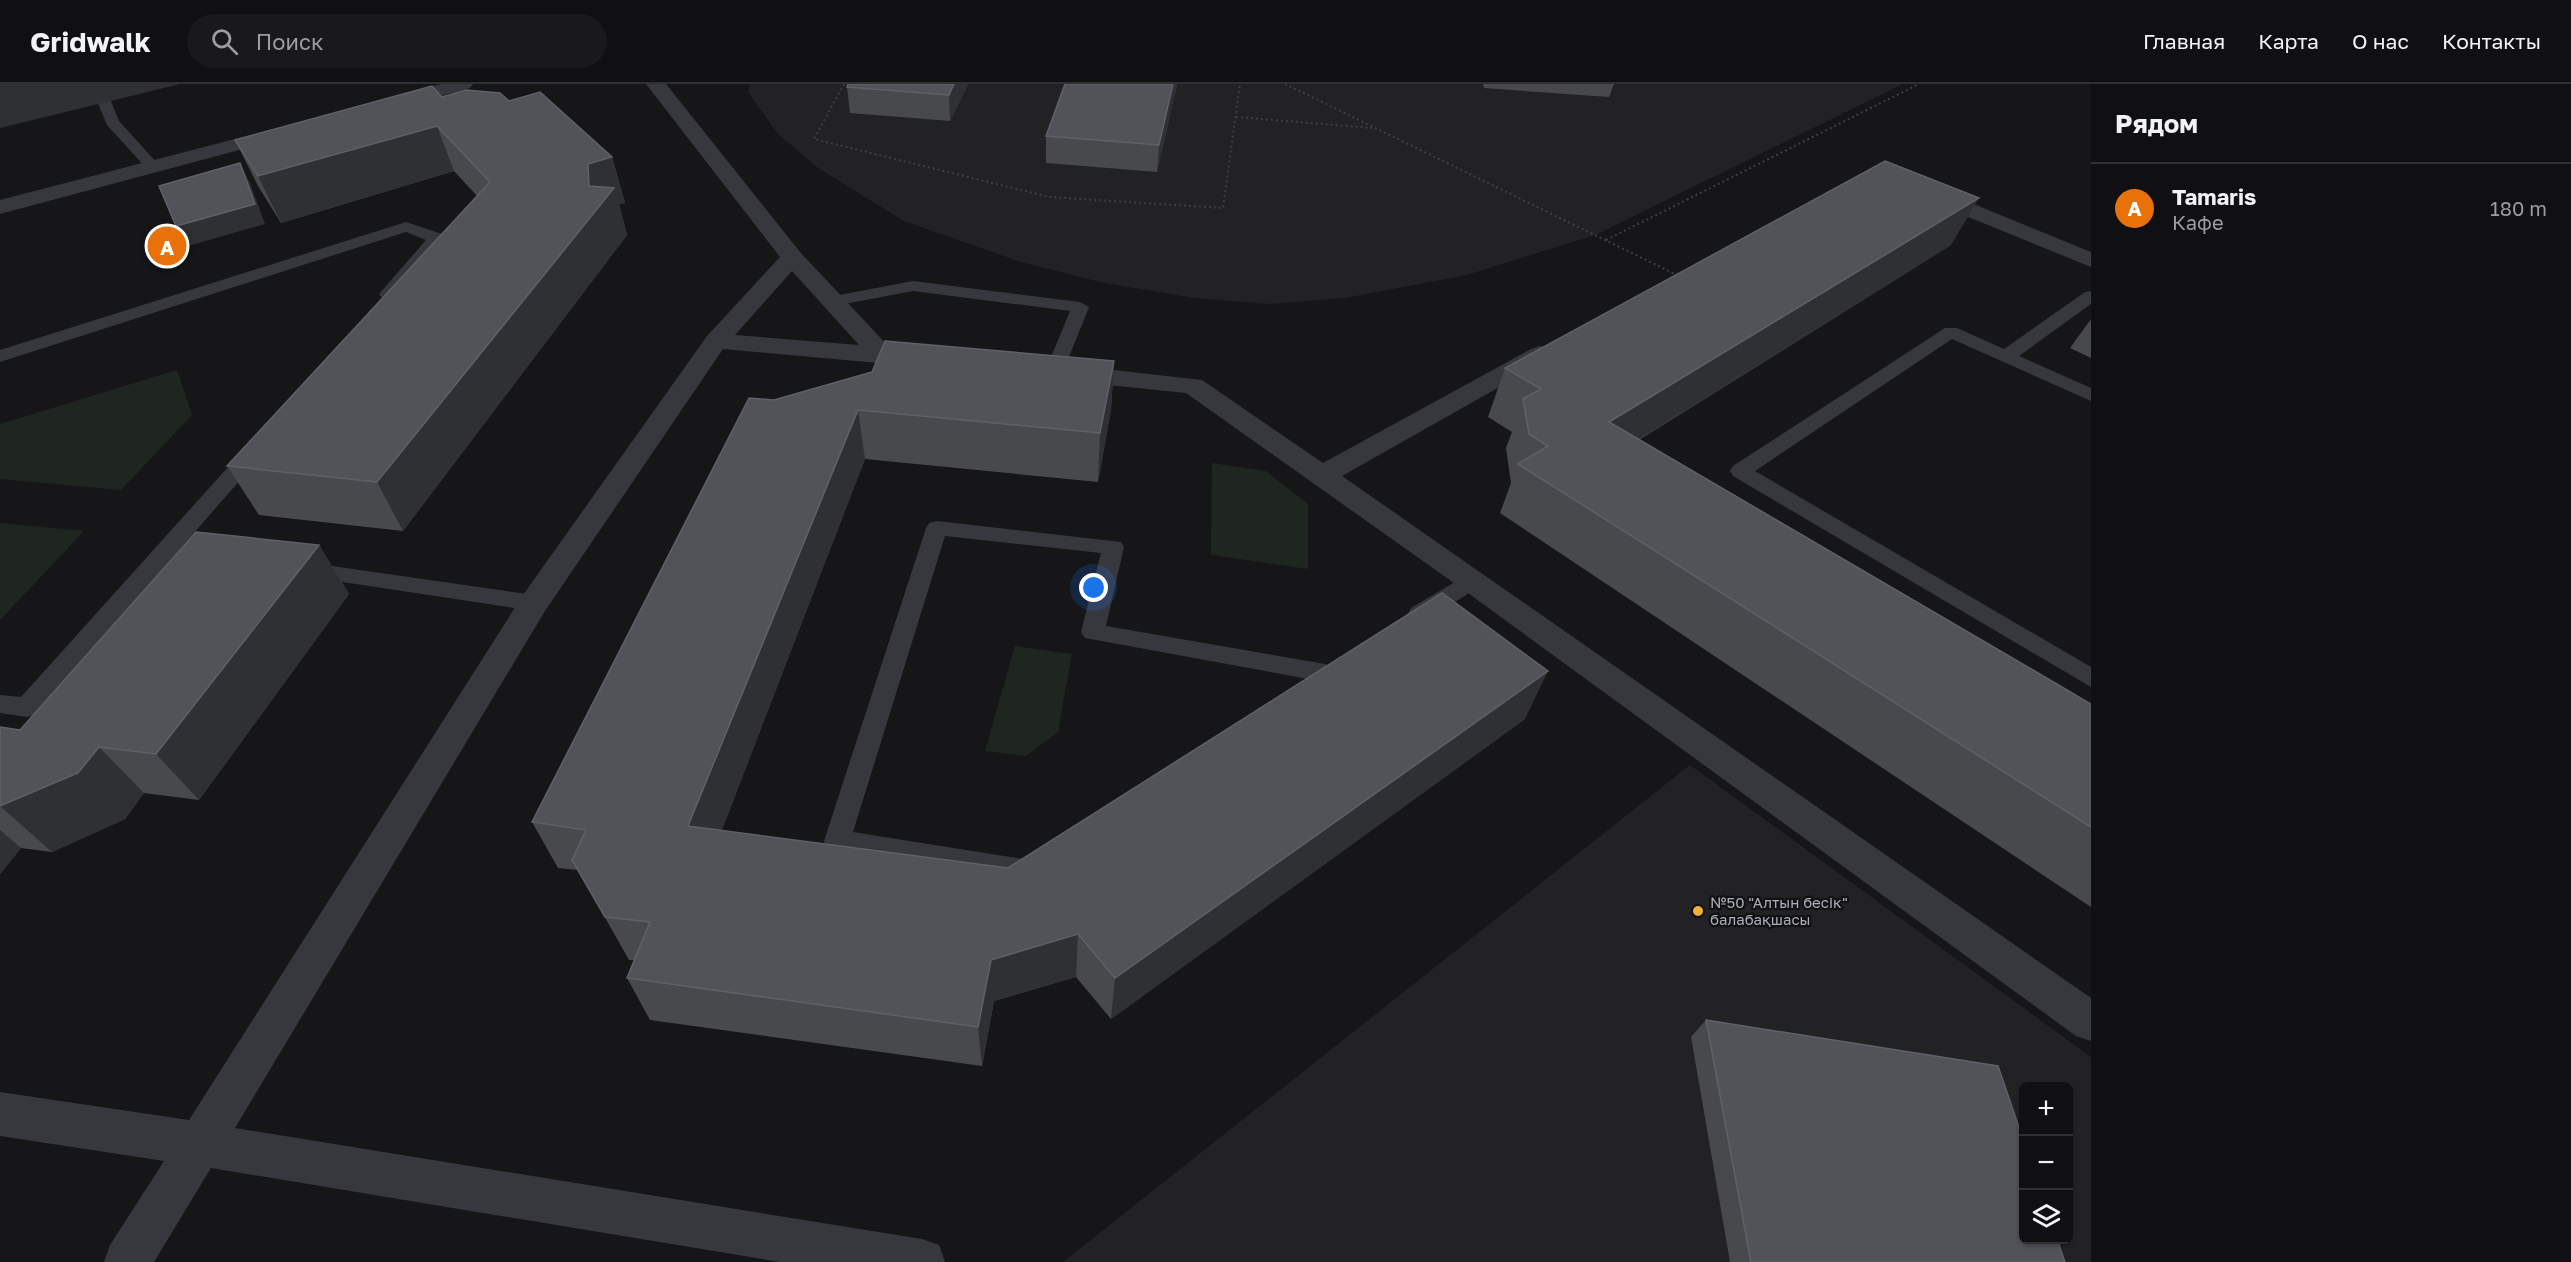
<!DOCTYPE html>
<html lang="ru">
<head>
<meta charset="utf-8">
<style>
	body { margin:0; font-family:"Golos Text",sans-serif; background:#19191b; color:#f1f3f6 }
	.controls { position:absolute; right:18px; bottom:18px; display:grid; overflow:hidden; border-radius:9px; box-shadow:0 2px 4px #0004 }
	.controls button { width:54px; height:54px; display:grid; place-items:center; padding:0; border:0; border-bottom:2px solid #303032; background:#101012; color:#f1f3f6; font:30px sans-serif }
	.you { position:absolute; left:1094px; top:504px; width:21px; height:21px; margin:-15px; border:4px solid #fff; border-radius:50%; background:#1a73e8; box-shadow:0 0 0 9px #1a73e833 }
	.badge { display:grid; place-items:center; width:39px; height:39px; border-radius:50%; background:#db2777; color:#fff; font-size:20px; font-weight:700 }
	.pin { position:absolute; translate:-50% -50%; border:3px solid #fff; box-shadow:0 2px 6px #0006 }
	.list { margin:0; padding:0; list-style:none }
	h2 { display:flex; justify-content:space-between; align-items:center; height:78px; margin:0; padding:0 24px; font-size:26px }
	h2 small { font-size:20px; font-weight:400; color:#9c9d9f }
	.list li { display:grid; grid-template-columns:39px 1fr auto; gap:18px; align-items:center; box-sizing:border-box; height:90px; padding:0 24px; border-top:2px solid #303032 }
	.list b { display:block; font-size:22px; white-space:nowrap }
	.list p { margin:0; font-size:20px; white-space:nowrap; color:#9c9d9f }
	.list em { font-size:20px; font-style:normal; color:#9c9d9f }
	.icon { flex:none; width:33px; height:33px; fill:none; stroke:currentColor; stroke-width:2; stroke-linecap:round; stroke-linejoin:round }
	.map { position:relative; flex:none; width:2091px; height:1178px; overflow:hidden }
	header { display:flex; align-items:center; gap:36px; box-sizing:border-box; height:84px; padding:0 30px; background:#101012; border-bottom:2px solid #303032 }
	header strong { font-size:28px }
	nav { display:flex; gap:33px; margin-inline-start:auto; font-size:21px }
	.search { width:420px; height:54px; background:#19191b; display:flex; align-items:center; gap:15px; box-sizing:border-box; padding:0 21px; border-radius:33px; color:#9c9d9f; font-size:22px }
	main { display:flex }
	aside { flex:1; background:#101012 }
	.map>svg:first-child { display:block }
	.built { fill:#222225; fill-rule:evenodd }
	.green { fill:#1e261f }
	.lines { fill:none; stroke-linecap:round; stroke-linejoin:round }
	.path { stroke:#3d3f44; stroke-width:2; stroke-dasharray:2 3; stroke-linecap:butt }
	.lane { fill:#37383d; fill-rule:evenodd }
	.street { fill:#37383d; fill-rule:evenodd }
	.wall { fill:#47494d }
	.shaded-wall { fill:#2f3033 }
	.building { fill:#525359; stroke:#5f6168; stroke-width:1.5 }
	.poi-dot { fill:#f2b134; stroke:#111113; stroke-width:2 }
	.labels { text-anchor:middle; dominant-baseline:central; stroke-width:4.5; stroke-linejoin:round; paint-order:stroke }
	.poi-label { font-size:15px; fill:#a8adb8; stroke:#111113; text-anchor:start }
</style>
</head>
<body>
<header>
<strong>Gridwalk</strong>
<div class="search"><svg class="icon" aria-label="search" viewBox="0 0 24 24"><circle cx="10" cy="10" r="6"/><path d="M15 15l6 6"/></svg>Поиск</div>
<nav><a>Главная</a><a>Карта</a><a>О нас</a><a>Контакты</a></nav>
</header>
<main>
<div class="map">
<svg width="2091" height="1178" viewBox="0 0 2091 1178">
	<rect width="100%" height="100%" fill="#161618"/>
	<g class="built">
		<path d="M750 0H1903L1595 151 1467 191 1345 214 1270 220 1195 214 1104 199 1021 178 904 137 818 84 778 50 748 8Z"/>
		<path d="M1690 681 2091 973V1178H1063ZM2024 1002H2068V1156H2024Z"/>
	</g>
	<g class="green">
		<path d="M177 286 192 331 121 406 0 395V340Z"/>
		<path d="M1212 379 1266 387 1308 420V485L1211 471Z"/>
		<path d="M0 439 84 447 0 536Z"/>
		<path d="M1015 562 1072 570 1058 648 1026 672 985 667Z"/>
	</g>
	<g class="lines">
		<g class="path">
			<path d="M844 0 814 55 1049 113 1223 124 1240 0"/>
			<path d="M1285 0 1679 192"/>
			<path d="M1236 33 1372 44"/>
			<path d="M1606 156 1919 0"/>
		</g>
		<g class="lane">
			<path d="M104 13 111 17 119 37 158 80 161 83 158 86H148L107 41 97 17Z"/>
			<path d="M406 138 442 150 444 154 394 214H382L379 210 426 156 406 148 0 278V266Z"/>
			<path d="M913 197 1080 218 1089 223 1063 288 1054 294 1045 288 1070 227 913 207 834 222 825 217 834 212Z"/>
			<path d="M2091 207V220L2019 272 2091 304V317L1952 255 1755 387 2091 583V603L1733 392 1730 387 1733 382 1945 244H1957L2004 265 2085 208Z"/>
			<path d="M254 361 261 362 264 367 261 372 36 630 27 633 0 629V611L21 613 247 362Z"/>
			<path d="M937 437 1121 458 1124 463 1106 542 1325 580 1333 583 1337 589 1333 595 1325 598 1085 554 1081 548 1101 469 945 452 853 748 1023 775 1033 779 1037 787 1033 795 1023 799 827 765 824 757 926 444 929 439Z"/>
			<path d="M304 478 534 511 542 513 545 519 542 525 534 527 296 491 293 486 296 481Z"/>
			<path d="M1472 488 1480 490 1483 496 1480 502 1427 536 1419 538 1411 536 1408 530 1411 524Z"/>
		</g>
		<g class="street">
			<path d="M441 0H473L470 4 392 25 382 19 385 15Z"/>
			<path d="M646 0H666L800 168 890 264 931 270 935 275 931 280 922 283 723 265 545 527 235 1044 922 1155 939 1161 945 1178H780L211 1084 154 1178H104L110 1161 164 1077 0 1052V1008L189 1036 523 511 707 252 780 173ZM792 187 859 261 735 251Z"/>
			<path d="M281 43 288 45 291 49 288 53 0 130V116Z"/>
			<path d="M1932 103 2091 168V183L1924 115 1921 110 1924 105Z"/>
			<path d="M1540 262 1549 265 1553 270 1549 275 1342 392 2091 914V957L2076 952 1461 504 1186 309 1069 297 1060 295 1056 289 1060 283 1069 281 1202 296 1323 379 1531 265Z"/>
		</g>
	</g>
	<g class="wall">
		<path d="M968 0 950 37 850 29 847 3Z"/>
		<path d="M1177 0 1157 88 1046 79V52Z"/>
		<path d="M1483 0H1614L1609 13 1484 4Z"/>
		<path d="M442 13 509 17 612 73 625 119 619 120 627 151 403 447 259 431 227 382 477 112 454 87 281 139 258 102 235 56Z"/>
		<path d="M1951 161 1639 356 2091 620V823L1500 429 1511 399 1506 364 1512 348 1488 333 1505 284Z"/>
		<path d="M2091 235V274L2070 264Z"/>
		<path d="M1114 277 1111 326 1098 398 865 375 721 747 1008 784 1525 635 1111 935 1076 893 994 917 982 982 650 936 627 894 634 876H629L578 786 558 784 532 738 774 316 872 288Z"/>
		<path d="M319 461 349 510 199 716 144 709 125 735 52 768 21 764 0 790V643L20 646Z"/>
		<path d="M1706 936 2065 1178H1730L1691 953Z"/>
	</g>
	<g class="shaded-wall">
		<path d="M0 0H180L0 44Z"/>
		<path d="M954 0H968L950 37 949 11Z"/>
		<path d="M1173 0H1177L1157 88 1159 61Z"/>
		<path d="M437 42 454 87 281 139 258 92Z"/>
		<path d="M612 73 625 119 619 120 627 151 403 447 377 398 589 102 588 80Z"/>
		<path d="M240 79 250 99 265 140 188 162 176 142Z"/>
		<path d="M1979 114 1951 161 1588 387 1609 338Z"/>
		<path d="M1114 277 1111 326 1098 398 1100 349Z"/>
		<path d="M858 326 865 375 706 788 688 742Z"/>
		<path d="M319 461 349 510 199 716 156 670Z"/>
		<path d="M1548 587 1525 635 1111 935 1115 894Z"/>
		<path d="M99 663 144 709 125 735 52 768 0 722Z"/>
		<path d="M0 746 21 764 0 790Z"/>
		<path d="M1078 850 1076 893 994 917 982 982 978 943 991 876Z"/>
	</g>
	<g class="building">
		<path d="M848 0H954L949 11 847 3Z"/>
		<path d="M1065 0H1173L1159 61 1046 52Z"/>
		<path d="M432 2 442 13 466 6 500 9 509 17 540 8 612 73 588 80 589 102 614 104 377 398 227 382 490 98 437 42 258 92 235 56Z"/>
		<path d="M1885 77 1979 114 1609 338 2091 620V743L1518 380 1548 362 1529 350 1523 315 1541 305 1505 284Z"/>
		<path d="M240 79 255 120 176 142 159 102Z"/>
		<path d="M885 257 1114 277 1100 349 858 326 688 742 1008 784 1442 509 1548 587 1115 894 1078 850 991 876 978 943 627 894 650 838 605 833 572 776 586 746 532 738 749 314 774 316 872 288Z"/>
		<path d="M196 448 319 461 156 670 99 663 78 689 0 722V643L20 646Z"/>
		<path d="M1706 936 1998 982 2024 1058V1155H2057L2065 1178H1751Z"/>
	</g>
	<circle class="poi-dot" cx="1698" cy="827" r="6"/>
	<g class="labels">
		<g class="poi-label">
			<text x="1710" y="818">№50 "Алтын бесік"<tspan x="1710" dy="17">балабақшасы</tspan></text>
		</g>
	</g>
</svg>
<div class="controls">
<button>+</button>
<button>−</button>
<button><svg class="icon" aria-label="layers" viewBox="0 0 24 24"><path d="M12 4l9 5-9 5-9-5zM3 14l9 5 9-5"/></svg></button>
</div>
<div class="you"></div>
<div class="pin badge" style="left:167px;top:162px;background:#e8710a">A</div>
</div>
<aside>
<h2>Рядом<small></small></h2>
<ul class="list">
<li><span class="badge" style="background:#e8710a">A</span><div><b>Tamaris</b><p>Кафе</p></div><em>180 m</em></li>
</ul>
</aside>
</main>
</body>
</html>
